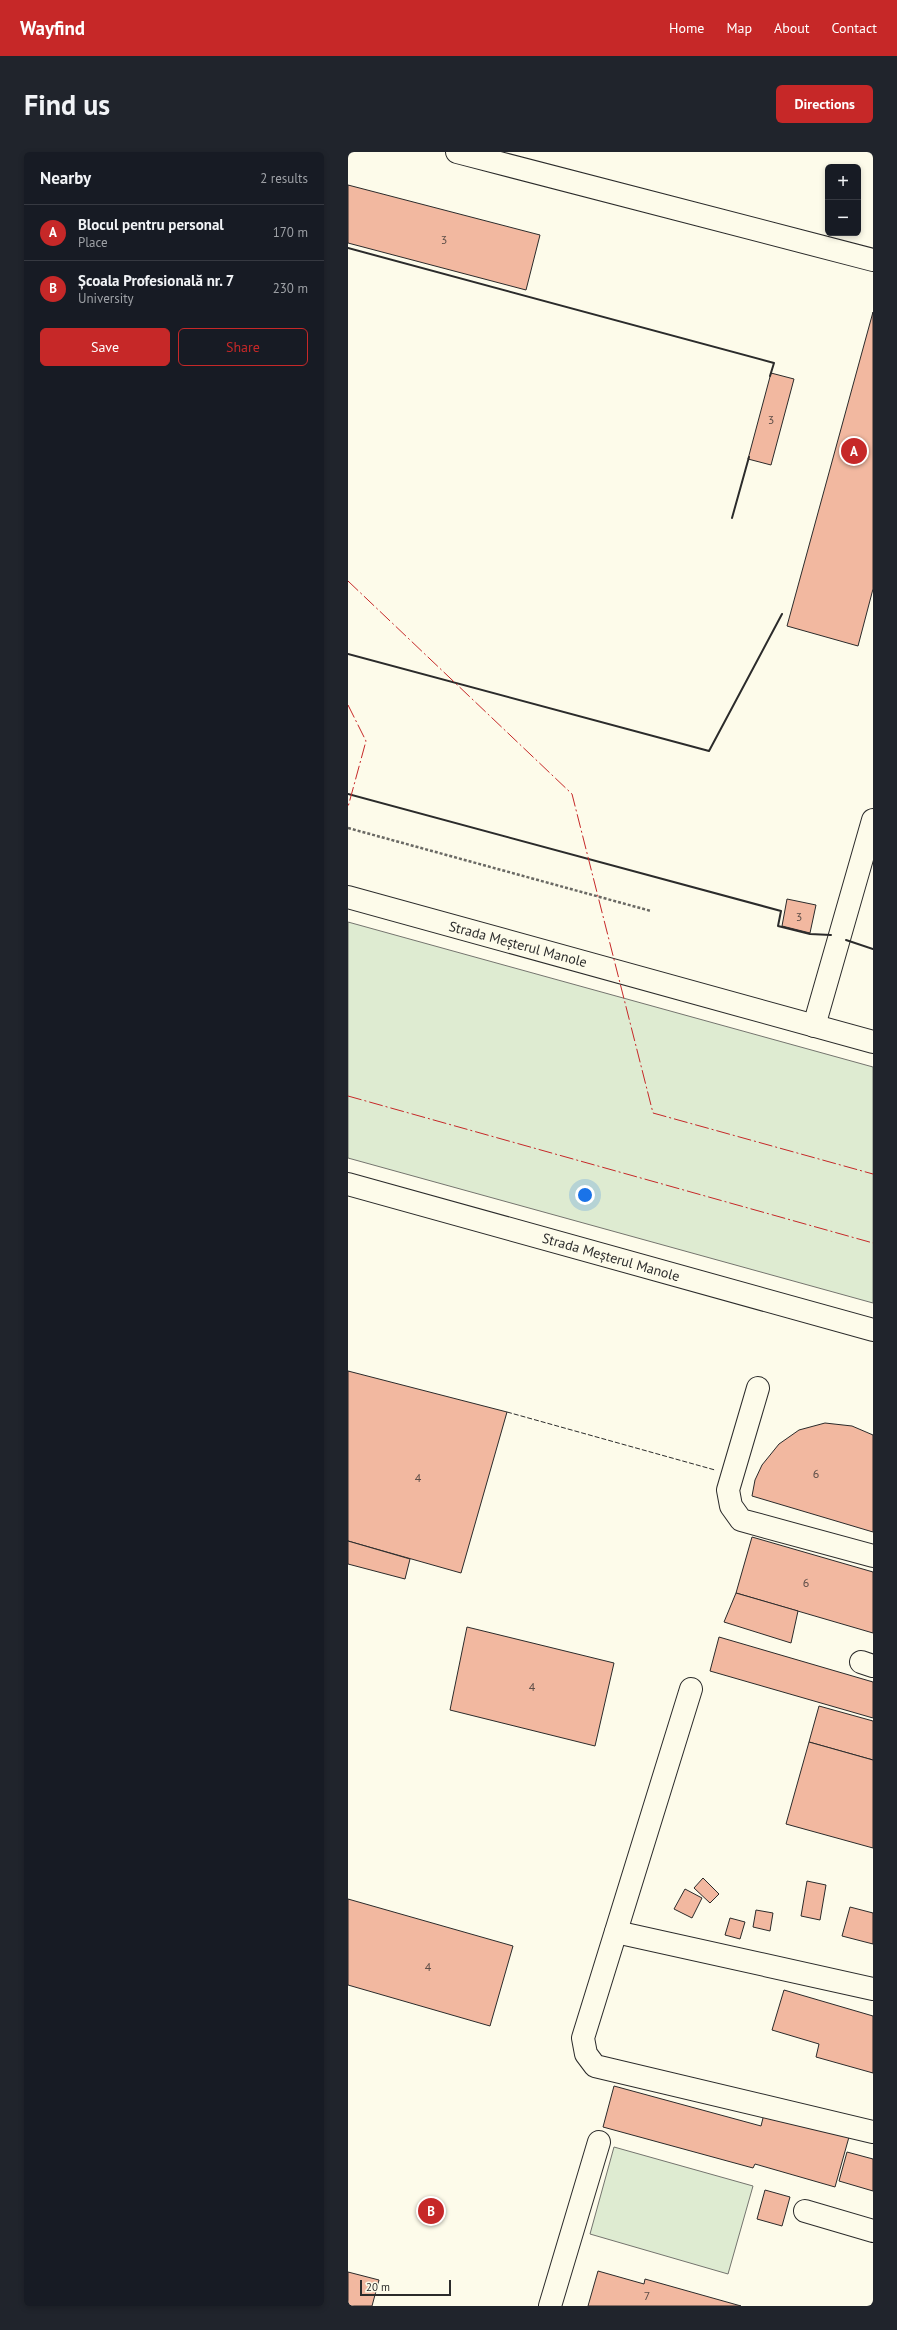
<!DOCTYPE html>
<html lang="en">
<head>
<meta charset="utf-8">
<style>
	body { margin:0; font-family:"PT Sans",sans-serif; background:#20242c; color:#f1f3f6 }
	.controls { position:absolute; right:12px; top:12px; display:grid; overflow:hidden; border-radius:6px; box-shadow:0 2px 6px #0003 }
	.controls button { width:36px; height:36px; display:grid; place-items:center; padding:0; border:0; border-bottom:1px solid #363941; background:#171b24; color:#f1f3f6; font:20px sans-serif }
	.scale { position:absolute; left:12px; bottom:10px; width:91px; box-sizing:border-box; padding-left:4px; border:2px solid #2b2b2b; border-top:0; font-size:11px; line-height:14px; white-space:nowrap; color:#2b2b2b; -webkit-text-stroke:3px #fdfbea; paint-order:stroke }
	.you { position:absolute; left:237px; top:1043px; width:14px; height:14px; margin:-10px; border:3px solid #fff; border-radius:50%; background:#1a73e8; box-shadow:0 0 0 6px #1a73e833 }
	.badge { display:grid; place-items:center; width:26px; height:26px; border-radius:50%; background:#c62828; color:#fff; font-size:13px; font-weight:700 }
	.pin { position:absolute; translate:-50% -50%; border:2px solid #fff; box-shadow:0 1px 4px #0006 }
	.list { margin:0; padding:0; list-style:none }
	h2 { display:flex; justify-content:space-between; align-items:center; height:52px; margin:0; padding:0 16px; font-size:17px }
	h2 small { font-size:13px; font-weight:400; color:#9ea1a6 }
	.list li { display:grid; grid-template-columns:26px 1fr auto; gap:12px; align-items:center; box-sizing:border-box; height:56px; padding:0 16px; border-top:1px solid #363941 }
	.list b { display:block; font-size:15px; white-space:nowrap }
	.list p { margin:0; font-size:13px; white-space:nowrap; color:#9ea1a6 }
	.list em { font-size:13px; font-style:normal; color:#9ea1a6 }
	.actions { display:flex; gap:8px; padding:12px 16px }
	.actions a { flex:1; padding:9px 0; border:1px solid #c62828; border-radius:6px; text-align:center; font-size:14px; color:#c62828 }
	.actions .main { background:#c62828; color:#fff }
	.map { position:relative; flex:none; width:525px; height:2154px; overflow:hidden; border-radius:6px }
	header { display:flex; align-items:center; gap:24px; box-sizing:border-box; height:56px; padding:0 20px; background:#c62828; color:#fff }
	header strong { font-size:19px }
	nav { display:flex; gap:22px; margin-inline-start:auto; font-size:14px }
	.intro { display:flex; align-items:center; justify-content:space-between; box-sizing:border-box; height:96px; padding:0 24px }
	h1 { margin:0; font-size:28px }
	.button { padding:10px 18px; border-radius:6px; background:#c62828; color:#fff; font-size:14px; font-weight:700 }
	main { display:flex; gap:24px; padding:0 24px }
	aside { flex:1; background:#171b24; border-radius:6px; box-shadow:0 2px 6px #0003 }
	.map>svg:first-child { display:block }
	.green { fill:#deebd1; stroke:#74746e }
	.building { fill:#f2b8a0; stroke:#2b2b2b }
	.lines { fill:none; stroke-linecap:round; stroke-linejoin:round }
	.minor-casing { stroke:#2b2b2b; stroke-width:24 }
	.major-casing { stroke:#2b2b2b; stroke-width:24 }
	.path { stroke:#6a6964; stroke-width:2.5; stroke-dasharray:3 2; stroke-linecap:butt }
	.minor { stroke:#fdfbea; stroke-width:22 }
	.major { stroke:#fdfbea; stroke-width:22 }
	.fence { stroke:#2b2b2b; stroke-width:1; stroke-dasharray:5 2; stroke-linecap:butt }
	.wall { stroke:#2b2b2b; stroke-width:2 }
	.power { stroke:#c62828; stroke-width:1; stroke-dasharray:14 3 2 3; stroke-linecap:butt }
	.labels { text-anchor:middle; dominant-baseline:central; stroke-width:3; stroke-linejoin:round; paint-order:stroke }
	.number-label { font-size:12px; fill:#5d4e48 }
	.street-label { font-size:14px; fill:#2b2b2b; stroke:#fdfbea }
</style>
</head>
<body>
<header>
<strong>Wayfind</strong>
<nav><a>Home</a><a>Map</a><a>About</a><a>Contact</a></nav>
</header>
<div class="intro"><h1>Find us</h1><a class="button">Directions</a></div>
<main>
<aside>
<h2>Nearby<small>2 results</small></h2>
<ul class="list">
<li><span class="badge">A</span><div><b>Blocul pentru personal</b><p>Place</p></div><em>170 m</em></li>
<li><span class="badge">B</span><div><b>Școala Profesională nr. 7</b><p>University</p></div><em>230 m</em></li>
</ul>
<div class="actions"><a class="main">Save</a><a>Share</a></div>
</aside>
<div class="map">
<svg width="525" height="2154" viewBox="0 0 525 2154">
	<rect width="100%" height="100%" fill="#fdfbea"/>
	<g class="green">
		<path d="M0 770 525 915V1151L0 1006Z"/>
		<path d="M266 1995 405 2034 380 2122 242 2082Z"/>
	</g>
	<g class="building">
		<path d="M0 33 192 83 178 138 0 91Z"/>
		<path d="M525 160V437L510 494 439 474Z"/>
		<path d="M423 221 446 227 423 313 400 307Z"/>
		<path d="M439 747 468 753 462 781 434 774Z"/>
		<path d="M0 1219 159 1260 113 1421 0 1389Z"/>
		<path d="M477 1271 504 1274 525 1283V1380L404 1344 407 1328 414 1313 431 1292 451 1278Z"/>
		<path d="M404 1385 525 1420V1481L388 1441Z"/>
		<path d="M0 1389 62 1407 57 1427 0 1412Z"/>
		<path d="M388 1441 450 1459 443 1491 376 1470Z"/>
		<path d="M119 1475 266 1511 247 1594 102 1558Z"/>
		<path d="M371 1485 525 1530V1566L362 1519Z"/>
		<path d="M471 1554 525 1569V1608L461 1590Z"/>
		<path d="M461 1590 525 1608V1696L438 1672Z"/>
		<path d="M355 1726 371 1742 362 1751 346 1736Z"/>
		<path d="M459 1729 478 1733 472 1768 453 1764Z"/>
		<path d="M337 1737 354 1746 344 1766 326 1757Z"/>
		<path d="M0 1747 165 1794 142 1874 0 1833Z"/>
		<path d="M502 1755 525 1761V1792L494 1784Z"/>
		<path d="M408 1758 425 1761 422 1779 405 1775Z"/>
		<path d="M382 1766 397 1770 392 1787 377 1783Z"/>
		<path d="M436 1838 525 1864V1921L468 1905 471 1892 424 1878Z"/>
		<path d="M266 1934 413 1974 416 1962 501 1985 487 2035 407 2012 405 2016 255 1975Z"/>
		<path d="M499 2000 525 2007V2039L491 2029Z"/>
		<path d="M417 2038 442 2045 434 2074 409 2067Z"/>
		<path d="M250 2119 296 2132 297 2127 393 2154H240Z"/>
		<path d="M0 2120 31 2128 24 2154H0Z"/>
	</g>
	<g class="lines">
		<defs>
			<g id="minor">
				<path d="M109 0 525 108"/>
				<path d="M466 874 525 668"/>
				<path d="M410 1236 380 1338 383 1354 393 1368 525 1404"/>
				<path d="M513 1510 525 1514"/>
				<path d="M343 1537 235 1886 238 1902 247 1914 525 1980"/>
				<path d="M268 1780 525 1837"/>
				<path d="M457 2059 525 2079"/>
				<path d="M202 2154 251 1990"/>
			</g>
			<g id="major">
				<path d="M0 745 525 890"/>
				<path d="M0 1032 525 1178"/>
			</g>
		</defs>
		<use href="#minor" class="minor-casing"/>
		<use href="#major" class="major-casing"/>
		<path class="path" d="M0 676 303 759"/>
		<use href="#minor" class="minor"/>
		<use href="#major" class="major"/>
		<path class="fence" d="M159 1260 367 1318"/>
		<g class="wall">
			<path d="M0 96 426 211 422 224"/>
			<path d="M384 366 401 305"/>
			<path d="M0 502 361 599 434 462"/>
			<path d="M0 642 433 759 430 774 462 782 483 783"/>
			<path d="M498 788 525 797"/>
		</g>
		<g class="power">
			<path d="M0 429 224 642 305 961 525 1022"/>
			<path d="M0 553 18 589 0 655"/>
			<path d="M0 944 525 1091"/>
		</g>
	</g>
	<g class="labels">
		<g class="number-label">
			<text x="96" y="87">3</text>
			<text x="423" y="267">3</text>
			<text x="451" y="764">3</text>
			<text x="468" y="1321">6</text>
			<text x="70" y="1325">4</text>
			<text x="458" y="1430">6</text>
			<text x="184" y="1534">4</text>
			<text x="80" y="1814">4</text>
			<text x="299" y="2143">7</text>
		</g>
		<g class="street-label">
			<text transform="translate(170 792) rotate(15)">Strada Meșterul Manole</text>
			<text transform="translate(263 1105) rotate(16)">Strada Meșterul Manole</text>
		</g>
	</g>
</svg>
<div class="controls">
<button>+</button>
<button>−</button>
</div>
<div class="scale">20 m</div>
<div class="you"></div>
<div class="pin badge" style="left:506px;top:299px">A</div>
<div class="pin badge" style="left:83px;top:2059px">B</div>
</div>
</main>
</body>
</html>
